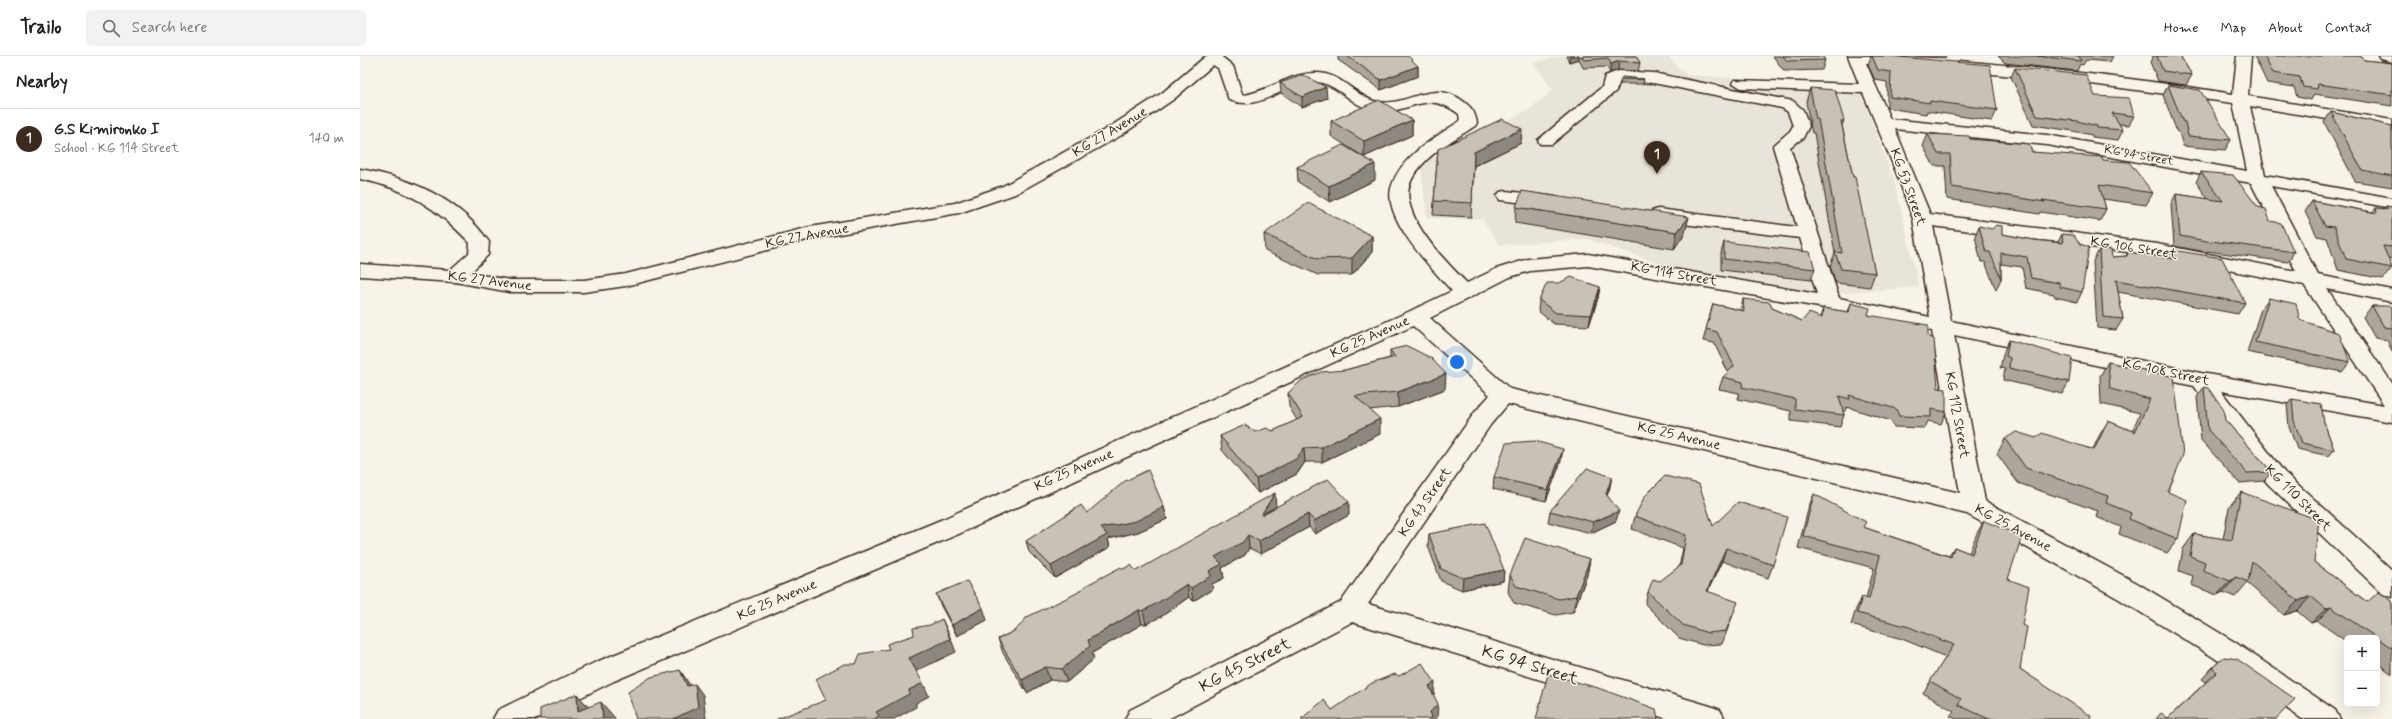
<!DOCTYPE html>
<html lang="en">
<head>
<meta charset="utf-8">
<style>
	body { margin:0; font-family:Mynerve,sans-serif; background:#f2f2f2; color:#222 }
	.controls { position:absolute; right:12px; bottom:12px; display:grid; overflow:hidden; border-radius:6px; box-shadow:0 4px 16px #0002 }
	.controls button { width:36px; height:36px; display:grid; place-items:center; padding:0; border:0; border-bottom:1px solid #e0e0e0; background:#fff; color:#222; font:20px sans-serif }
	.you { position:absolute; left:1097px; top:306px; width:14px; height:14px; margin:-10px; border:3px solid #fff; border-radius:50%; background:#1a73e8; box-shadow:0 0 0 6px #1a73e833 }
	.badge { display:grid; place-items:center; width:26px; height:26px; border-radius:50%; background:#3b2a1e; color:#fff; font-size:13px; font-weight:700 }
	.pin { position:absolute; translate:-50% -33px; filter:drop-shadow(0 1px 2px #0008) }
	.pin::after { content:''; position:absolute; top:21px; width:14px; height:12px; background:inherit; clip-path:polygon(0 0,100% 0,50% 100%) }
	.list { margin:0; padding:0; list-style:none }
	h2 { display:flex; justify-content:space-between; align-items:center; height:52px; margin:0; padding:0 16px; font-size:17px }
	h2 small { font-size:13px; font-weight:400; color:#767676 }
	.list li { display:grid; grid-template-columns:26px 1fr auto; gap:12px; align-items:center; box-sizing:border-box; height:60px; padding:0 16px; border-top:1px solid #e0e0e0 }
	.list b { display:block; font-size:15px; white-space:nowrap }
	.list p { margin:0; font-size:13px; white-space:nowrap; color:#767676 }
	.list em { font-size:13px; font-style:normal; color:#767676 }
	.icon { flex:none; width:22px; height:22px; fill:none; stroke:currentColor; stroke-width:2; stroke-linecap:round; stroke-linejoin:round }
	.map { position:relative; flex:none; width:2032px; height:663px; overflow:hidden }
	header { display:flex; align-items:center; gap:24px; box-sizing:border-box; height:56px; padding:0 20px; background:#fff; border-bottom:1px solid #e0e0e0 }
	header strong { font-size:19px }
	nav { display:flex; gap:22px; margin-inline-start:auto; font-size:14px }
	.search { width:280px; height:36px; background:#f2f2f2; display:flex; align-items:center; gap:10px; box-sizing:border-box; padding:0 14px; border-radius:6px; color:#767676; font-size:15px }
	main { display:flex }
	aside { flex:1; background:#fff }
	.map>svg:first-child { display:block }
	.built { fill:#e9e4d9 }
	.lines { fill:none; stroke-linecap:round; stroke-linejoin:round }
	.minor-casing { stroke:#3b2a1e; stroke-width:3 }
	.minor { fill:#f7f3e8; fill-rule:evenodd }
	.wall { fill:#aca69d; stroke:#3b2a1e }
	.shaded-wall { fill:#8c877f; stroke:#3b2a1e }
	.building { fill:#c8c1b6; stroke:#3b2a1e }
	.labels { text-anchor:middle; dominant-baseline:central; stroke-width:3; stroke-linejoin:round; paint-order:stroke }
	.far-street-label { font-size:12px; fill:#3b2a1e; stroke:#f7f3e8 }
	.street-label { font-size:14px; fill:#3b2a1e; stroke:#f7f3e8 }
	.near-street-label { font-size:17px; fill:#3b2a1e; stroke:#f7f3e8 }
</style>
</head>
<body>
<header>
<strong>Trailo</strong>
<div class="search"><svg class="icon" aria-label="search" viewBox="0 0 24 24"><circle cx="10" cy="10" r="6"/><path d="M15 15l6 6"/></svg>Search here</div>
<nav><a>Home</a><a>Map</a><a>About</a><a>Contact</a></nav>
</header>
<main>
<aside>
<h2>Nearby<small></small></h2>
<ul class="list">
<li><span class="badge">1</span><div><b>G.S Kimironko I</b><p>School · KG 114 Street</p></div><em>140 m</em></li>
</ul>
</aside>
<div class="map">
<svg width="2032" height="663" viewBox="0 0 2032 663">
	<rect width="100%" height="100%" fill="#f7f3e8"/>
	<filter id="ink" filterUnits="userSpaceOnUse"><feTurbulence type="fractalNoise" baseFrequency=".025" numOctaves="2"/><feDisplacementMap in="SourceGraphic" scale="8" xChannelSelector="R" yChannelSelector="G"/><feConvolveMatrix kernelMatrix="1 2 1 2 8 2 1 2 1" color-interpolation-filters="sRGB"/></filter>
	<g filter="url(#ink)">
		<path class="built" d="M1202 0H1301L1308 1 1327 19 1498 30 1534 124 1559 231 1457 239 1346 223 1227 183 1139 189 1122 163 1067 162 1061 112 1088 86 1145 66 1170 53 1193 34 1173 7Z"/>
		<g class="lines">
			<defs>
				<g id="minor">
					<path d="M846 0H862V1L873 10 882 38 884 39C909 35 929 18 954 17 979 15 993 38 1014 45 1044 54 1071 21 1103 45 1112 52 1115 56 1117 67L1115 70C1092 85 1063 100 1051 125 1036 157 1087 207 1107 227L1136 213 1168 203 1228 198 1457 238 1440 182 1298 165 1292 163 1289 159 1292 155 1298 153 1437 171 1413 90 1430 75 1433 70 1428 56 1422 52 1293 27 1260 25 1256 35 1192 88H1180L1178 84 1242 31 1245 20 1258 15 1293 17 1433 45 1443 54 1449 70 1443 82 1430 91 1479 242 1570 261 1553 163 1536 116 1503 37 1381 32 1373 27 1375 24 1499 28 1488 0H1540L1545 2 1548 5 1545 8 1506 7 1530 63 1687 79 1887 115 1873 47 1709 25 1600 15 1592 10 1600 5C1691 13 1782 23 1873 38L1877 0H1891L1888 40 2032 64V74L1890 50 1905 119 2032 142V152L1911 130 1958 219 2032 234V246L1967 233 2032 327V366L1861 335 1924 416 2032 514V541L2023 538 1908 428 1834 330 1594 279 1625 445 1777 527 1873 585 1975 654 1980 663H1942L1853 601 1759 543 1607 458 1148 348 1131 368 1008 548 1350 650 1360 654 1365 663H1308L992 566 808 663H765L770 654 981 546 1115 356 1130 339 1053 270 601 477 254 625 177 663H133L138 654 234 607 583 463 1048 256 1092 235C1072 213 1020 160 1032 129 1042 99 1076 81 1100 65L1099 58C1064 32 1051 59 1016 55 993 52 978 27 956 26 925 24 904 57 869 44L858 12 853 9 814 43 760 80 655 138 599 157 451 183 266 230 224 236H150L95 226 0 220V208L90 214 109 197 110 187C77 152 48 133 0 123V113C50 122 99 142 129 186L128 199 110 217 150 224H224L266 218 450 171 595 147 643 130 748 72 802 37ZM1535 73 1687 89 1891 127 1936 215 1797 188 1570 158ZM1573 170 1797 200 1944 229 2024 349 1841 317 1591 265ZM1228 210 1470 253 1572 275 1600 437 1150 333 1070 262 1150 221 1170 215Z"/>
					<path d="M2019 0H2032V6L2021 3Z"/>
					<path d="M1146 135 1189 140 1195 141 1198 145 1195 149 1189 150 1140 144 1137 140 1140 136Z"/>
				</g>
			</defs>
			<use href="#minor" class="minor-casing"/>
			<use href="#minor" class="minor"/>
		</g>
		<g class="wall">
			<path d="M978 0H1048L1058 10V20L1021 34 978 4Z"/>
			<path d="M1206 0H1276L1280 7 1278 15 1258 14 1250 17 1247 11 1223 12 1219 3 1209 6Z"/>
			<path d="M1413 0H1462L1465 4 1462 14 1424 15Z"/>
			<path d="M1511 0 1637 54 1632 65 1567 55 1566 58 1527 52V26L1515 24 1508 9Z"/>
			<path d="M1535 0H1586L1585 2Z"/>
			<path d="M1638 0H1753L1750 6 1726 4 1723 9 1720 8 1717 15 1645 7Z"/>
			<path d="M1793 0H1820L1832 19 1826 29 1798 25 1790 6Z"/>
			<path d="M1894 0H1998L2004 4 2032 7V50L1954 38 1951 44 1937 41 1934 31 1907 27Z"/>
			<path d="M1655 12 1735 40 1774 60 1769 69 1759 68 1763 74 1758 84 1732 81V79L1713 75 1673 69 1651 21Z"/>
			<path d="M1261 23H1284L1283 28H1260Z"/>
			<path d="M920 27 967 42 942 51 921 37Z"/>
			<path d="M1808 29 1871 84 1865 94 1823 90 1819 76H1817L1803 39Z"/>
			<path d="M1450 32 1484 65 1482 69 1493 121 1515 217 1510 231 1476 227 1470 210 1475 197 1454 77H1452L1446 46Z"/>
			<path d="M1971 56 2032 70V131L1995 125 1964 66Z"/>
			<path d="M1052 64V79L1004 101 971 80V65Z"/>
			<path d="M1568 78 1610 83 1672 96 1743 104 1793 137 1786 149 1743 143 1746 153 1740 165 1680 156 1679 158 1587 143 1585 110H1574L1563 90Z"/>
			<path d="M1161 87 1114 110 1111 161 1073 159 1074 145 1078 93Z"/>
			<path d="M937 111 1015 124 970 146 938 126Z"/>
			<path d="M1841 116 1898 151 1910 165 1934 196 1928 206 1847 195 1846 196 1814 190 1811 148 1816 138 1848 143 1836 126Z"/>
			<path d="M1952 145 2013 156 2016 152 2024 153 2026 150 2032 151V203L2028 202 2032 212 2023 223 1978 214 1967 182 1957 180 1945 156Z"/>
			<path d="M1156 151 1325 177 1314 193 1155 167Z"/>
			<path d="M1619 170 1642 178 1674 184 1698 186 1702 178 1722 236 1717 246 1695 241 1694 238 1666 232 1662 211 1641 208V223L1636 234 1625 206H1621L1615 180Z"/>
			<path d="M904 178 1012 180V196L992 219H958L905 195Z"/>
			<path d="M1364 186 1455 213 1451 224 1361 214V197Z"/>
			<path d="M1739 194 1752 201 1766 200 1768 196 1807 202 1812 194 1885 247 1878 258 1758 236 1763 263 1756 274 1737 272 1733 205Z"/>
			<path d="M1240 231 1238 242 1229 270 1194 268 1178 255 1179 244Z"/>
			<path d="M1909 242 1940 264 1990 306 1982 316 1887 296 1901 253Z"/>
			<path d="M1383 243 1412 252 1442 265 1460 261 1463 252 1488 256 1491 247 1508 259 1568 280 1578 332 1586 356 1581 368 1568 365 1565 372 1534 371 1531 365 1487 351 1485 355H1483L1484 359 1480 371 1431 365V355L1378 343 1379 337 1359 333 1363 321 1368 316 1354 287 1343 285 1353 248 1380 254Z"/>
			<path d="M2012 250 2032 251V296L2027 284 2015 282 2003 261Z"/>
			<path d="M1649 284 1709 326 1702 338 1643 324 1645 313 1640 312 1644 295Z"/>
			<path d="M1030 294 1085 333 1038 351 1009 354 1020 378 962 406H945L937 418 898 437 862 394 860 380 913 375 937 364 929 351 928 337 985 314 1030 302Z"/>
			<path d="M1748 306 1814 321 1808 436 1818 483 1807 497 1759 478 1761 471 1736 461 1738 455 1658 427 1637 398 1645 383 1676 382 1733 393 1739 380 1748 365 1772 375 1780 357 1741 348 1740 320Z"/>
			<path d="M1844 331 1865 364 1912 416 1904 425 1879 427 1841 384 1837 341Z"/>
			<path d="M1932 343 1964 366 1974 394 1969 400 1937 393 1929 371 1927 349Z"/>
			<path d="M1201 405 1186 445 1133 433 1134 421Z"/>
			<path d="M1250 431 1247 439 1256 465 1231 477 1188 466 1190 455Z"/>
			<path d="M1881 436 1954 506 2007 546 2032 545V618L2017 607V582H1987V586L1957 565 1951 567 1937 555 1924 559 1887 527 1875 541 1863 536 1857 539 1831 529 1833 520 1819 515 1823 493 1834 478 1863 483 1869 451Z"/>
			<path d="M1454 438 1503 471 1589 500 1594 491 1609 497 1617 477 1624 465 1648 523 1662 569 1660 613 1730 663H1596L1590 660 1594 655 1563 637 1586 601 1542 583 1491 569 1496 553 1502 541 1506 542 1514 512 1438 492 1449 450Z"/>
			<path d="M804 451 807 463 778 476 748 483 750 491 695 522 669 496 666 485 727 457Z"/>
			<path d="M916 451 989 459 955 478 949 471 901 498 889 492 885 499 862 512 864 522 852 528 853 533 833 545 829 541 802 560 786 568H782L732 597 734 603 707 626 690 624 667 637 643 597 638 583 656 574 763 513 776 515Z"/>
			<path d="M1275 460 1353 470 1413 509 1408 522 1362 505 1348 535 1373 559 1362 588 1343 589 1319 582 1285 548 1288 536 1319 511 1323 492 1272 473Z"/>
			<path d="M1069 478 1144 514 1143 525 1102 534 1081 525 1068 490Z"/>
			<path d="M1230 503 1227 519 1213 556 1196 559 1154 547 1148 536 1150 519Z"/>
			<path d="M576 538 627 564 597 580 581 550Z"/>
			<path d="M1864 601 1916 663 1808 662 1846 626 1842 623 1852 612Z"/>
		</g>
		<g class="shaded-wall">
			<path d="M1210 0H1219V3L1209 6Z"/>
			<path d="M1259 5 1258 14 1250 17 1251 8Z"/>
			<path d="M1058 10V20L1021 34V24Z"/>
			<path d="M966 31 967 42 942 51V41Z"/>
			<path d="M1052 64V79L1004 101V85Z"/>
			<path d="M1162 73 1161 87 1113 110 1114 96Z"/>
			<path d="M1015 108V124L970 146 969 130Z"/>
			<path d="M1329 161 1325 177 1314 193 1317 176Z"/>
			<path d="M1012 180V196L992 219V202Z"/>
			<path d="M1240 231 1238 242 1229 270 1231 259Z"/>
			<path d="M1086 318 1085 333 1038 351V336Z"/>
			<path d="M1020 363V378L962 406V391Z"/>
			<path d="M944 392 945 406 937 418 898 437 896 423Z"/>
			<path d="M1203 393 1201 405 1186 445 1188 434Z"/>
			<path d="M1252 421 1250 431 1244 449 1246 438Z"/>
			<path d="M915 437 916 451 901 459Z"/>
			<path d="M989 446V459L955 478 954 465Z"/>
			<path d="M804 451 807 463 778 476 748 483 750 491 695 522 691 510 741 472Z"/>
			<path d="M1259 455 1256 465 1231 477 1233 466Z"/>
			<path d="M948 458 949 471 901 498 899 485Z"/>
			<path d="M888 479 889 492 885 499 862 512 864 522 852 528 853 533 833 545 831 532 849 515 855 501Z"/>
			<path d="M1366 492 1362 505 1342 547 1347 535Z"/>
			<path d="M1230 503 1227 519 1213 556 1216 540Z"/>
			<path d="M1144 514 1143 525 1102 534 1103 522Z"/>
			<path d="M1876 521 1863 536 1857 539 1870 525Z"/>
			<path d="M827 528 829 541 802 560 786 568 783 555Z"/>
			<path d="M1951 540 1937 555 1924 559 1938 545Z"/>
			<path d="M1971 551 1957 565 1951 567 1966 553Z"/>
			<path d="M623 552 627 564 597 580 592 569Z"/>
			<path d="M779 554 782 568 732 597 734 603 707 626 702 613 728 584Z"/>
			<path d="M582 563 588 576 596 596 556 615 549 602Z"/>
			<path d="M685 611 690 624 667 637 662 624Z"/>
			<path d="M320 614 328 626 336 641 327 630Z"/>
			<path d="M1075 626 1074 639 1069 630Z"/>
			<path d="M563 627 569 640 556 647V651L534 663H514L516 656 549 634Z"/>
			<path d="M335 628 343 639 346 662 345 663H313Z"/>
			<path d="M217 638 231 654 218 655Z"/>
			<path d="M241 646 255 662V663H243Z"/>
			<path d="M1078 648 1077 662 1076 663H1068L1070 656Z"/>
		</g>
		<g class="building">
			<path d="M987 0H1048L1058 10 1021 24Z"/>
			<path d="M1222 0H1276L1280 7 1259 5 1251 8 1248 2 1224 4Z"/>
			<path d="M1423 0H1462L1465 4 1427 5Z"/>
			<path d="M1512 0H1528L1630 9 1637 54 1570 45V47L1530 41 1531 16 1518 14Z"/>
			<path d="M1677 0H1719L1721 5Z"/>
			<path d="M1797 0H1820L1832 19 1803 15Z"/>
			<path d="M1904 0H1998L2002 1 2004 4 2032 7V39L1958 28 1957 33 1943 31 1940 21 1913 17Z"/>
			<path d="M1655 12 1726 19 1735 40 1769 42 1774 60 1752 57 1763 74 1737 72V70L1717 65 1677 60Z"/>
			<path d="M943 19 966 31 942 41 920 27Z"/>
			<path d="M1262 21 1284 23H1261Z"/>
			<path d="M1808 29 1840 34 1871 84 1828 80 1825 66H1823Z"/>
			<path d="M1450 32 1475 34 1484 65H1481L1493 121H1495L1515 217 1481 213 1475 196 1482 197 1458 63H1456Z"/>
			<path d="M1019 44 1052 64 1004 85 971 65Z"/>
			<path d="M1971 56 2032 70V120L2002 114Z"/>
			<path d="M1142 63 1162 73 1114 96 1112 147 1074 145 1078 93Z"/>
			<path d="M1568 78 1609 80 1610 83 1669 88 1672 96 1742 101 1743 104 1769 106 1793 137 1739 129 1746 153 1682 144 1685 146 1592 131 1590 98H1578Z"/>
			<path d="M983 89 1015 108 969 130 937 111Z"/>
			<path d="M1841 116 1873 119 1898 151 1906 153 1910 165 1921 167 1934 196 1851 185 1852 186 1820 180 1816 138 1863 145Z"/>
			<path d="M1162 135 1329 161 1317 176 1156 151Z"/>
			<path d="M1952 145 2017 157 2016 152 2028 153 2026 150 2032 151V191L2023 190 2032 212 1986 203 1974 171 1965 170Z"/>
			<path d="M948 147 1012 180 992 202 958 203 904 178Z"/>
			<path d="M1636 169 1642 170V178L1674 184 1703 187 1702 178 1713 179 1720 188 1729 191 1722 236 1700 231 1699 227 1671 222 1667 201 1641 197V223L1630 196H1626L1619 170 1632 173Z"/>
			<path d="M1364 186 1450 196 1455 213 1364 203Z"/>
			<path d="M1751 193 1752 201 1767 200 1768 196 1815 203 1812 194 1862 202 1885 247 1756 224 1763 263 1743 261 1739 194Z"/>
			<path d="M1211 221 1240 231 1231 259 1196 257 1179 244 1187 227H1199Z"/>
			<path d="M1909 242 1936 248 1940 264 1979 277 1990 306 1895 286Z"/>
			<path d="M1383 243 1410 246 1412 252 1442 265 1449 257 1462 262 1463 252 1489 256 1491 247 1510 252 1508 259 1568 269V280L1574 283 1578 332 1586 333V356L1571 353V361L1539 360 1536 353 1489 339 1490 343 1479 340 1484 359 1435 353V343L1382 331 1383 326 1363 321 1374 310 1357 276 1346 273 1353 248 1384 255Z"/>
			<path d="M2012 250H2031L2032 251V272L2024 271Z"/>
			<path d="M1649 284 1712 302 1709 326 1649 312 1650 302 1646 300Z"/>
			<path d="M1047 290 1071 302 1086 318 1038 336 995 340 1020 363 962 391 944 392 936 403 896 423 860 380 885 369 895 376 907 372 913 375 943 361 928 337 942 324 961 316 985 314 1035 301 1030 294Z"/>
			<path d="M1748 306 1814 321 1823 399 1808 436 1827 444 1818 483 1769 463 1771 457 1746 447 1748 440 1666 412 1645 383 1656 376 1676 382 1682 377 1734 394 1748 365 1775 376 1790 343 1750 333Z"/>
			<path d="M1844 331 1848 332 1863 352 1865 364 1912 416 1887 417 1848 374Z"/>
			<path d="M1932 343 1961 348 1964 366 1974 394 1942 387 1934 365Z"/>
			<path d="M1175 385 1203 393 1188 434 1134 421 1146 387Z"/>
			<path d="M1227 412 1252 421 1246 438 1259 455 1233 466 1190 455Z"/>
			<path d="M788 414 804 451 776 465 741 472 747 479 691 510 666 485 721 449 727 457 765 425Z"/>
			<path d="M1305 420 1339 428 1353 470 1378 446 1427 461 1413 509 1366 492 1347 535 1378 546 1366 575 1348 577 1323 569 1288 536 1293 523 1300 525 1321 509 1326 479 1275 460 1285 440Z"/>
			<path d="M968 423 989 446 954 465 948 458 899 485 888 479 883 486 855 501 862 508 849 515 851 520 831 532 827 528 799 546 783 555 779 554 728 584 730 590 702 613 685 611 662 624 638 583 656 574 667 561 717 537 725 530 761 511 763 513 771 509 776 515 915 437 901 459Z"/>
			<path d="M1881 436 1959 464 1954 506 2007 546 2019 536 2032 545V592L1971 551 1966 553 1951 540 1938 545 1892 505 1888 526 1876 521 1870 525 1843 514 1845 506 1830 500 1834 478 1872 484Z"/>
			<path d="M1454 438 1506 466 1503 471 1591 501 1594 491 1612 498 1624 465 1662 480 1648 523 1669 531 1662 569 1667 571 1660 613 1731 660 1730 663H1629L1598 649 1601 643 1570 625 1594 589 1549 571 1497 557 1502 541 1509 543 1520 500 1443 480Z"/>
			<path d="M1125 467 1144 514 1103 522 1081 513 1069 478Z"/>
			<path d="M1165 482 1230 503 1216 540 1199 543 1156 530 1150 519Z"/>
			<path d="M607 525 623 552 592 569 576 538Z"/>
			<path d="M582 563 590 583 549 602 563 627 549 634V638L516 656 519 660 514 663H417L466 644 456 623 484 608H496L500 598 529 593 527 588 554 579 553 572 570 569Z"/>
			<path d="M1864 601 1877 603 1935 643 1916 663H1796L1801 657 1808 662 1857 616 1852 612Z"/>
			<path d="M1062 607 1075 626 1069 630 1078 648 1070 656 1072 661 1068 663H941L964 644 972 654 1012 627 1035 618 1039 620Z"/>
			<path d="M320 614 327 630 335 628 338 651 313 663H276L268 636 291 621Z"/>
			<path d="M1188 618 1238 632 1296 653 1298 663H1176Z"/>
			<path d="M217 638 218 655 241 646 243 663H180V653Z"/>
		</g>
	</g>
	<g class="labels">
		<g class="far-street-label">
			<text transform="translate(1779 100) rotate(10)">KG 94 Street</text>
		</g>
		<g class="street-label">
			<text transform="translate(750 76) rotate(-31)">KG 27 Avenue</text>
			<text transform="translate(1548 131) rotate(70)">KG 53 Street</text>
			<text transform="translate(447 180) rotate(-11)">KG 27 Avenue</text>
			<text transform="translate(1774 192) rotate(9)">KG 106 Street</text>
			<text transform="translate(1314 218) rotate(10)">KG 114 Street</text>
			<text transform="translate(130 225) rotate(7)">KG 27 Avenue</text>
			<text transform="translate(1010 281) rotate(-24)">KG 25 Avenue</text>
			<text transform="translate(1806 316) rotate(12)">KG 108 Street</text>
			<text transform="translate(1597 359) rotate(80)">KG 112 Street</text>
			<text transform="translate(1319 380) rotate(13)">KG 25 Avenue</text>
			<text transform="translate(714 414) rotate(-24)">KG 25 Avenue</text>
			<text transform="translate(1938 442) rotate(45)">KG 110 Street</text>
			<text transform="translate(1065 446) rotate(-55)">KG 43 Street</text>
			<text transform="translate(1653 472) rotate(28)">KG 25 Avenue</text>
			<text transform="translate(417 544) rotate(-23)">KG 25 Avenue</text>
		</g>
		<g class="near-street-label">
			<text transform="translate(885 609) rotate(-27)">KG 45 Street</text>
			<text transform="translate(1170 609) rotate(17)">KG 94 Street</text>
		</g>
	</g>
</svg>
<div class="controls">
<button>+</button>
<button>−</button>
</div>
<div class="you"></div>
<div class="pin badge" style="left:1297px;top:118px">1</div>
</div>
</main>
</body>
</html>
